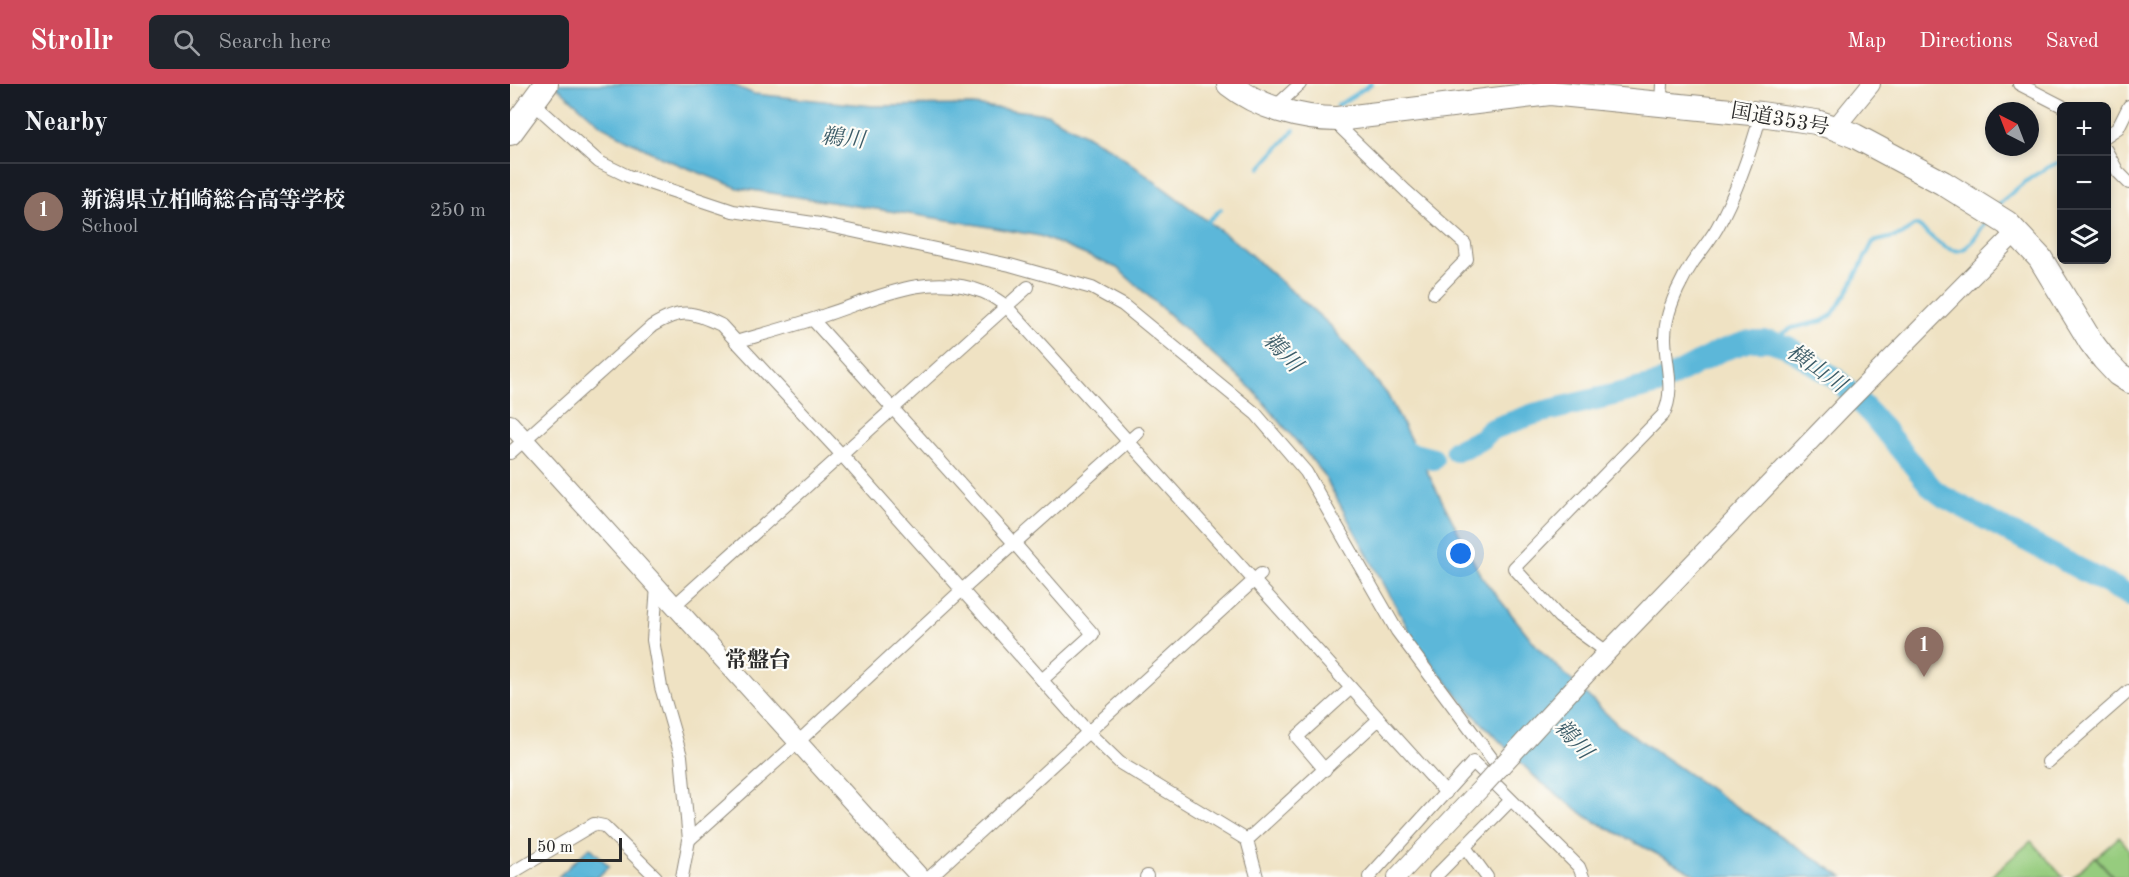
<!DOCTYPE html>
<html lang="en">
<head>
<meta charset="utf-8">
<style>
	body { margin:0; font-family:"Old Standard TT","Noto Serif JP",serif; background:#20242c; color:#f1f3f6 }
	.controls { position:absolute; right:18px; top:18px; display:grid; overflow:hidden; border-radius:9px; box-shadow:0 3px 9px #0003 }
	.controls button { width:54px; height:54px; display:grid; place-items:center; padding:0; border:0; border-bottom:2px solid #363941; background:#171b24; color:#f1f3f6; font:30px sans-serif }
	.compass { position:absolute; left:1475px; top:18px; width:54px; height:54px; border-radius:50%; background:#171b24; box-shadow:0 3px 9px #0003; rotate:318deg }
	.scale { position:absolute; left:18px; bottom:15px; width:94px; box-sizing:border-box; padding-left:6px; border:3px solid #2b2b2b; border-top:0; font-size:16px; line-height:21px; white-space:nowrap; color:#2b2b2b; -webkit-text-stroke:4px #fdfcf7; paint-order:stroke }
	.you { position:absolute; left:951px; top:470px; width:21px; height:21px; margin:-15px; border:4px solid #fff; border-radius:50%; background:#1a73e8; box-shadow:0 0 0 9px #1a73e833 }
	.badge { display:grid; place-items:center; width:39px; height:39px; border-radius:50%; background:#d1495b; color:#fff; font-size:20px; font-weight:700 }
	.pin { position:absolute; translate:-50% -50px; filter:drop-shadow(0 2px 3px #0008) }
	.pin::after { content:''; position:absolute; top:32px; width:21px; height:18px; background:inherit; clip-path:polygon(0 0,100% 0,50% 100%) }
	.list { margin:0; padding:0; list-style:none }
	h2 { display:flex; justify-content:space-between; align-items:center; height:78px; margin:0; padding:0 24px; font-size:26px }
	h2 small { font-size:20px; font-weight:400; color:#9ea1a6 }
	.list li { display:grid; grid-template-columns:39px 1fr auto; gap:18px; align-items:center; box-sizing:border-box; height:96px; padding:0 24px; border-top:2px solid #363941 }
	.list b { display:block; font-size:22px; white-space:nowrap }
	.list p { margin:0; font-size:20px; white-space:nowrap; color:#9ea1a6 }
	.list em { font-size:20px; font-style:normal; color:#9ea1a6 }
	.icon { flex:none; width:33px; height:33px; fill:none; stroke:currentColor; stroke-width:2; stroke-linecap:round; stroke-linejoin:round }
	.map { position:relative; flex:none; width:1619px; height:793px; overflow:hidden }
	header { display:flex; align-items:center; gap:36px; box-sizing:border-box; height:84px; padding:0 30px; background:#d1495b; color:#fff }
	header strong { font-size:28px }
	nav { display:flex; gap:33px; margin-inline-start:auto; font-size:21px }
	.search { width:420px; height:54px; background:#20242c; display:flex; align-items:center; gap:15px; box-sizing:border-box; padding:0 21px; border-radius:9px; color:#9ea1a6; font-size:22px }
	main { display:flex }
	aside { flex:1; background:#171b24 }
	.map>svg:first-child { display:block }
	.green { fill:#96cc7e; stroke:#607c54; stroke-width:1.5 }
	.water { fill:#5bb7d9; stroke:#437182; stroke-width:1.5 }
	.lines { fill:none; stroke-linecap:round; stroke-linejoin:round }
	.stream { stroke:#5bb7d9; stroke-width:4 }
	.river { stroke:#5bb7d9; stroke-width:22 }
	.street-casing { stroke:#8d8677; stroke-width:14 }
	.secondary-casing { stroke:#8d8677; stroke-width:20 }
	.highway-casing { stroke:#8d8677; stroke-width:26 }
	.street { stroke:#fff; stroke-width:12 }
	.secondary { stroke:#fff; stroke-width:18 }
	.highway { stroke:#fff; stroke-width:24 }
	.secondary-bridge-casing { stroke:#8d8677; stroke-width:20; stroke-linecap:butt }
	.secondary-bridge { stroke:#fff; stroke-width:18 }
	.labels { text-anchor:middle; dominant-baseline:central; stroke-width:4.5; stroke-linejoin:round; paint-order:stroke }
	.street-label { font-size:21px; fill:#2b2b2b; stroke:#fdfcf7 }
	.water-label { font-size:22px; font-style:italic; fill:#3c5c68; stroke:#fdfcf7 }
	.neighbourhood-label { font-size:22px; font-weight:bold; fill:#2b2b2b; stroke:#fdfcf7 }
</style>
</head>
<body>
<header>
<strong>Strollr</strong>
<div class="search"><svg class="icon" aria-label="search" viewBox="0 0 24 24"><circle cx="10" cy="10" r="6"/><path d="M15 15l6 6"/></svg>Search here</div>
<nav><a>Map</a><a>Directions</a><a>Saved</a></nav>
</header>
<main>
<aside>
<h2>Nearby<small></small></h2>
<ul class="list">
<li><span class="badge" style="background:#8d6e63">1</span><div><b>新潟県立柏崎総合高等学校</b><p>School</p></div><em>250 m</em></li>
</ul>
</aside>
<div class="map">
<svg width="1619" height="793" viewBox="0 0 1619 793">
	<rect width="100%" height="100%" fill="#fdfcf7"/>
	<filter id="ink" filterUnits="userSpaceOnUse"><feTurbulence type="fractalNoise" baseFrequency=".0167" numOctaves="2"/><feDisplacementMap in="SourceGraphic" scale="12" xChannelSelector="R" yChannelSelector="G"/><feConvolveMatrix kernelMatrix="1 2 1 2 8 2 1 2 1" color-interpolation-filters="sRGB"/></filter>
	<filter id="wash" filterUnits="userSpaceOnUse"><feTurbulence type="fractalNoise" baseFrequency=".008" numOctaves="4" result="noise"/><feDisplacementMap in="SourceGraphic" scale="24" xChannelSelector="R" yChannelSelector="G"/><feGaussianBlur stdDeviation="1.35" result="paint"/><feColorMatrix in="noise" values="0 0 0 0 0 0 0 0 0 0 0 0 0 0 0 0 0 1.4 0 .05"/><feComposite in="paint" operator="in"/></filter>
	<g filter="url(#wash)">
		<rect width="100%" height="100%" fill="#efe2c3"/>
		<g class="green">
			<path d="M1609 753 1619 765V793H1604L1586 773Z"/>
			<path d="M1521 757 1553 793H1480Z"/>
			<path d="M1585 773 1603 793H1563Z"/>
		</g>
		<g class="water">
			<path d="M44 0H221L244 10 363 22 463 21 537 30 600 64 732 163 820 241 877 310 971 492 1029 565 1108 641 1225 722 1333 793H1190L1077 733 1027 695 962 629 908 562 812 388 744 307 607 184 530 152 445 137 228 104 152 74 92 42Z"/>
			<path d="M80 763 99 782 88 793H48Z"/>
		</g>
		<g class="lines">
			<g class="stream">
				<path d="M827 22 861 0"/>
				<path d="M750 84 784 46"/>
				<path d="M1488 121C1508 103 1526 87 1552 77"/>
				<path d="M694 141 711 125"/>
				<path d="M1260 257 1282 244 1312 237 1322 231 1339 205 1363 158 1392 151 1403 142 1406 141C1413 145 1419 151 1425 156 1453 180 1461 159 1476 137"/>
			</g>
			<g class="river">
				<path d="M880 364 923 375"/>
				<path d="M946 367 972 355 980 346 1024 330 1148 300 1210 267 1240 257H1260L1278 263 1329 297 1362 331 1422 404 1434 413 1619 511"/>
			</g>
		</g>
	</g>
	<g filter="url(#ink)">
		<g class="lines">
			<defs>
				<g id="street">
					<path d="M1509 0 1552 22"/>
					<path d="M22 18 89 78 118 92 223 127 310 140 500 181 582 204 613 221 746 330 796 388 887 547 983 676"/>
					<path d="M1151 19 1152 0"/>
					<path d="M765 23 790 0"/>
					<path d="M827 35 831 44 896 107 955 160 957 175 924 209"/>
					<path d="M1596 52 1608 44 1619 22"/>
					<path d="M1596 66 1608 88 1619 99"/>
					<path d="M303 236 504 459 583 550 532 596"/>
					<path d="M226 258C257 249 288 241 318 230 369 213 419 187 473 208 481 211 489 217 496 222L936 709"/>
					<path d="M0 369 142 242C171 224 181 227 211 241L331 370 578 648 610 679 737 756 747 793"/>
					<path d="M147 502 143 556 151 603 171 672 179 756 172 793"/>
					<path d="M165 521 518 203"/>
					<path d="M1097 568 1049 533 1004 484 1153 331C1169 302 1149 267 1157 236 1161 217 1172 194 1183 178 1191 167 1200 156 1207 144 1227 108 1240 70 1251 30"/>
					<path d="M1538 678 1619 607"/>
					<path d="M815 686 787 653 841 604"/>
					<path d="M179 756 288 658 452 506 628 349"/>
					<path d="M737 756 869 635"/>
					<path d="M955 763 977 793"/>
					<path d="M0 790 84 740 94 742 146 793"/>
					<path d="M420 793 751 490"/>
					<path d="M636 793 637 792"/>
					<path d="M859 793 963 678 1069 783 1073 793"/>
					<path d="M925 793 1000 717"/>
				</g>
				<g id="secondary">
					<path d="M1325 44 1361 0"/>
					<path d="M0 340 410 793"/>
					<path d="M1081 585 1334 322 1506 148"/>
					<path d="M887 793 973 702"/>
				</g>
				<g id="highway">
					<path d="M719 0C748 23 790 35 827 35L1040 9 1251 30 1306 38 1325 44 1345 52 1433 99 1497 139 1530 174 1581 258 1594 275 1608 290 1619 297"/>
					<path d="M0 49 36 0"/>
				</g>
			</defs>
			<use href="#street" class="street-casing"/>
			<use href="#secondary" class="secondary-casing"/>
			<use href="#highway" class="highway-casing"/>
			<use href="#street" class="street"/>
			<use href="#secondary" class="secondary"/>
			<use href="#highway" class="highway"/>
			<defs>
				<path id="secondary-bridge" d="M973 702 1081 585"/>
			</defs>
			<use href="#secondary-bridge" class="secondary-bridge-casing"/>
			<use href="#secondary-bridge" class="secondary-bridge"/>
		</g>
	</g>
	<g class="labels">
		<g class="street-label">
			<text transform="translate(1270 36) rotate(10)">国道353号</text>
		</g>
		<g class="water-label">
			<text transform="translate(333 55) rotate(6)">鵜川</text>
			<text transform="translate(772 269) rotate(46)">鵜川</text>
			<text transform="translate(1306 285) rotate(35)">横山川</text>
			<text transform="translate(1063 656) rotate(48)">鵜川</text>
		</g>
		<g class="neighbourhood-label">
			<text x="248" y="577">常盤台</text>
		</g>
	</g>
</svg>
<div class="controls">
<button>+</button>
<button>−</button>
<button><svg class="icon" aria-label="layers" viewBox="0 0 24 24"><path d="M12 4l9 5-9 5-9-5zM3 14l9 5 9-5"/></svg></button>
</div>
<svg class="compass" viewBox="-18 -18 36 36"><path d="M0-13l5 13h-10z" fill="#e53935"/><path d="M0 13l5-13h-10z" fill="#9ea1a6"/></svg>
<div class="scale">50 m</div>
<div class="you"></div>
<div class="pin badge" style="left:1414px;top:593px;background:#8d6e63">1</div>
</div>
</main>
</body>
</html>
